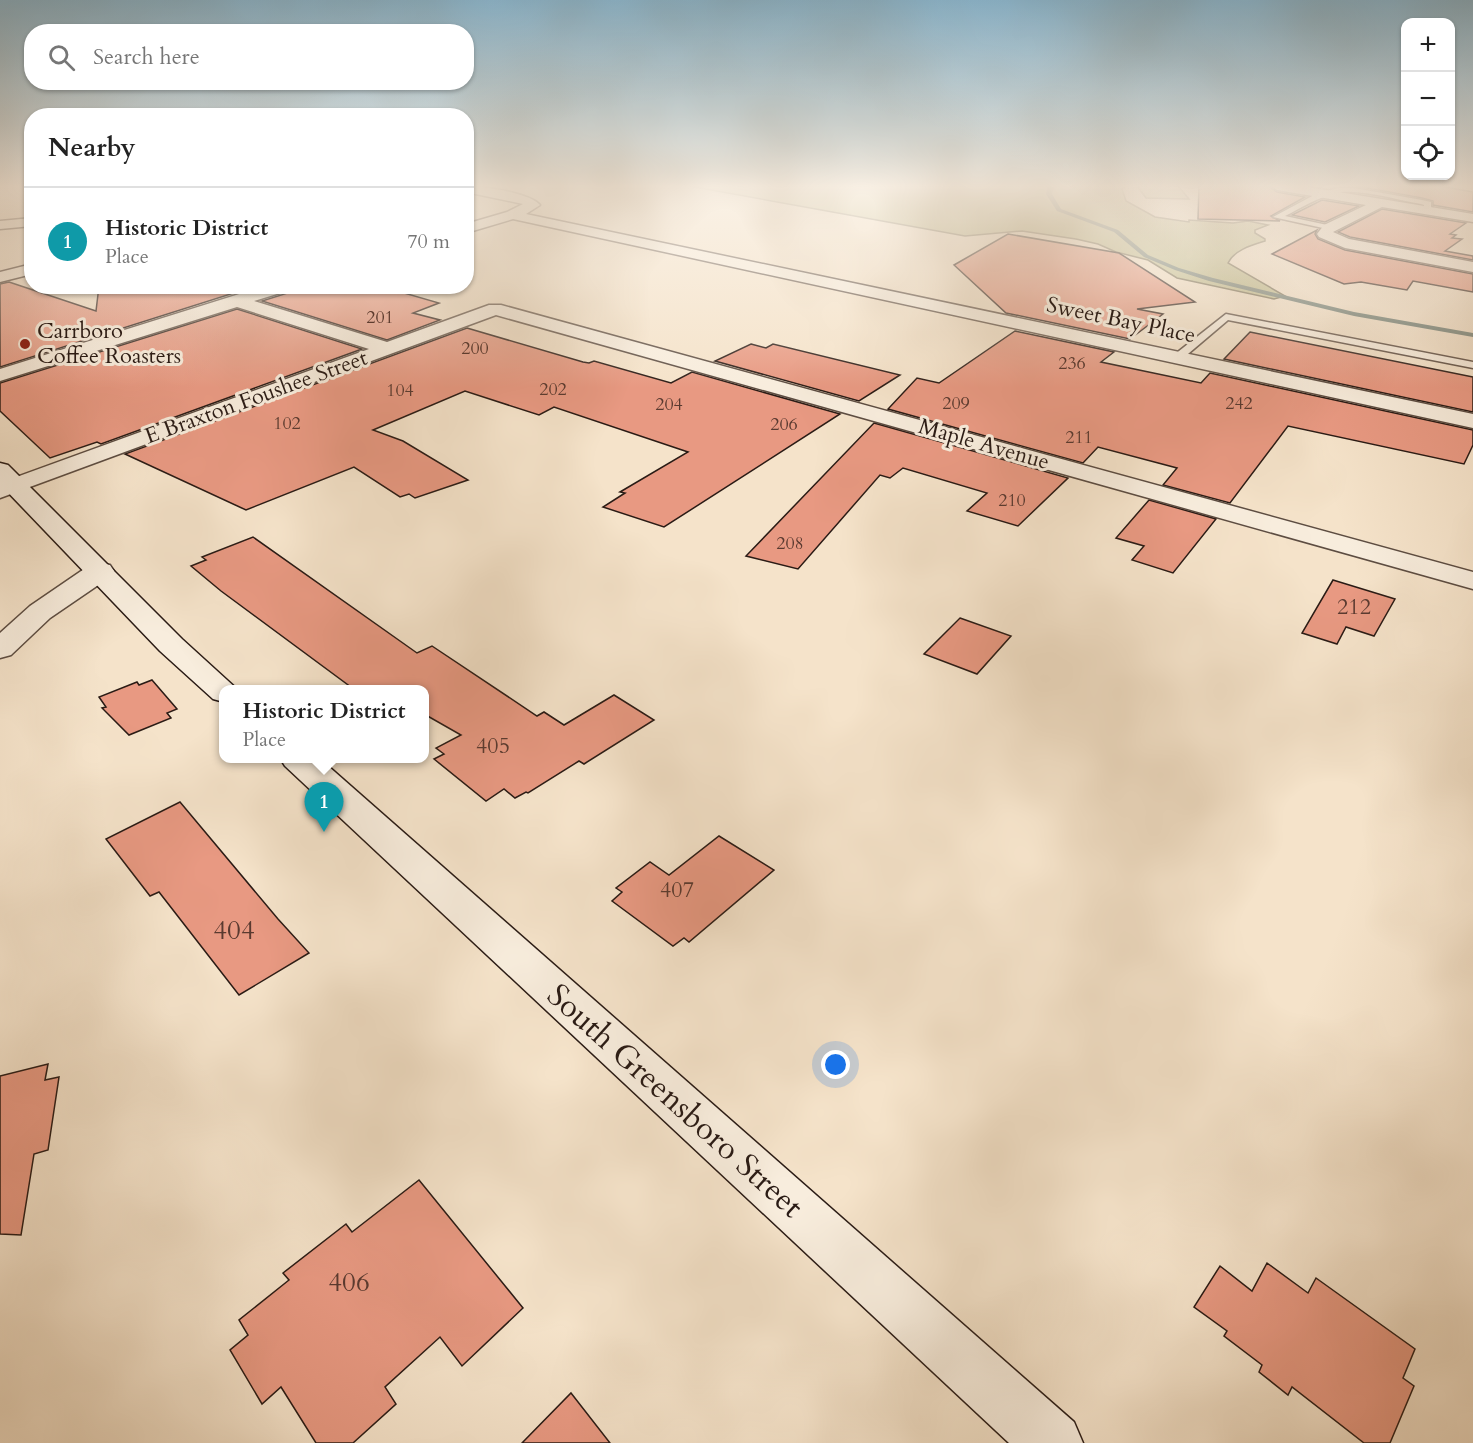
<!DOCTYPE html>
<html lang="en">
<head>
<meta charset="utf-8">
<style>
	body { margin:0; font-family:Cardo,serif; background:#f2f2f2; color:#222 }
	.controls { position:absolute; right:18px; top:18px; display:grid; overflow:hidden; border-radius:12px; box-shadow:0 2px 4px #0004 }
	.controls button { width:54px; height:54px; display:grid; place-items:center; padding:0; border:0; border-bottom:2px solid #e0e0e0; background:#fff; color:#222; font:30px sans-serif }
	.you { position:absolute; left:836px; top:1065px; width:21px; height:21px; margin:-15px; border:4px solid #fff; border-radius:50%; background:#1a73e8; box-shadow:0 0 0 9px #1a73e833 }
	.badge { display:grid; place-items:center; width:39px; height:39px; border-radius:50%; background:#8f2418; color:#fff; font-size:20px; font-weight:700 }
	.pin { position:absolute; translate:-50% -50px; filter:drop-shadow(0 2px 3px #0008) }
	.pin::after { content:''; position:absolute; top:32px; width:21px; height:18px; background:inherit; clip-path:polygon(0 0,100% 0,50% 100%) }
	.popup { position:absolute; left:219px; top:685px; width:210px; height:78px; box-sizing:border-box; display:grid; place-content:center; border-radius:12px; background:#fff; filter:drop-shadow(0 2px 4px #0005); font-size:20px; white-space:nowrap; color:#767676 }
	.popup b { font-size:22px; color:#222 }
	.popup::after { content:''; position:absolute; left:50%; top:100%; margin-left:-12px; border:12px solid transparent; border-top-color:#fff }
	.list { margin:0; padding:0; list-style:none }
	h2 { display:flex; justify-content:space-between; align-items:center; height:78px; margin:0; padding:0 24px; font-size:26px }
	h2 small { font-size:20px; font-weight:400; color:#767676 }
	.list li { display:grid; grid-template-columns:39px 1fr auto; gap:18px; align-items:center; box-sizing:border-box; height:108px; padding:0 24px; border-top:2px solid #e0e0e0 }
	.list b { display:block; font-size:22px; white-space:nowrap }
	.list p { margin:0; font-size:20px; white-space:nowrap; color:#767676 }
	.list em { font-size:20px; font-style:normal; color:#767676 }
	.icon { flex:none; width:33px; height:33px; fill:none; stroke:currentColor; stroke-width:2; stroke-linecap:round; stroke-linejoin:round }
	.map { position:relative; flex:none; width:1473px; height:1443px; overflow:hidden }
	.search { position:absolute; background:#fff; box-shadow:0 2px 4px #0004; left:24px; top:24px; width:450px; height:66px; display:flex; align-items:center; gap:15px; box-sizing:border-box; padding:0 21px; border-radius:24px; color:#767676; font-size:22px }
	.panel { position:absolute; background:#fff; box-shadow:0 2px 4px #0004; left:24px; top:108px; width:450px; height:186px; border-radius:24px }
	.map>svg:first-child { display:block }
	.green { fill:#c4c191; stroke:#776e53; stroke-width:1.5 }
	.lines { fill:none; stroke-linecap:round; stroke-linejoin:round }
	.stream { fill:#6f7d73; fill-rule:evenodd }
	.building { fill:#e89982; stroke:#2a1b15; stroke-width:1.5 }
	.lane-casing { stroke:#5d4d42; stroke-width:3 }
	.street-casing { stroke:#5d4d42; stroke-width:3 }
	.secondary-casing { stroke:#2a1b15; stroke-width:3 }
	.lane { fill:#f8eddd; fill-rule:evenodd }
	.street { fill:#f8eddd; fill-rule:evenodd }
	.secondary { fill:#f8eddd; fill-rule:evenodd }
	.poi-dot { fill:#8f2418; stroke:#f8eddd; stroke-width:2 }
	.labels { text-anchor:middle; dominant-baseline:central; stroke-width:6; stroke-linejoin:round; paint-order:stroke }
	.far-number-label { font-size:18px; fill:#5a3a30 }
	.far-street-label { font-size:22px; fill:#2a1b15; stroke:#f8eddd }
	.far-poi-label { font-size:22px; fill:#2a1b15; stroke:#f8eddd; text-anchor:start }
	.number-label { font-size:22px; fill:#5a3a30 }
	.near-number-label { font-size:27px; fill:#5a3a30 }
	.near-street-label { font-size:32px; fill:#2a1b15; stroke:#f8eddd }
</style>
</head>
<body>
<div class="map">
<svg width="1473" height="1443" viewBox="0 0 1473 1443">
	<rect width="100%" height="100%" fill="#f5e3ca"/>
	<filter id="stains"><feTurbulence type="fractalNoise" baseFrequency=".00333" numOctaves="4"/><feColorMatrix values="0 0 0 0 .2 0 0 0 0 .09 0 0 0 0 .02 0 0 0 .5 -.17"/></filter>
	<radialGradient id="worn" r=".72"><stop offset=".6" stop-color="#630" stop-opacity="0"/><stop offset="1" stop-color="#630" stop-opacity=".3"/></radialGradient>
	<g class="green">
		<path d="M689 186H1126L1122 189 1126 201 1155 217 1189 222V220L1233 223 1248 221 1268 225 1255 230V233L1265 239V241C1252 245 1234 250 1228 263L1285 296 1274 299 1177 278 1148 260 1116 252 1098 244 1076 239 1022 231 965 236Z"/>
		<path d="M1137 186H1178L1189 199 1146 198Z"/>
	</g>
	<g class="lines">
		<path class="stream" d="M1048 186H1054L1052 194 1061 209 1118 230 1148 255 1179 268 1213 278 1354 312 1473 333V337L1354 316 1209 281 1175 270 1144 257 1114 232 1057 211 1046 194Z"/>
	</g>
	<g class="building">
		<path d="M1199 186H1269L1277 192 1305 197 1271 216 1280 221 1198 219Z"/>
		<path d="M1356 186H1440L1473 192V212L1433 205V201L1422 198Z"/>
		<path d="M1322 200 1359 206 1325 222 1292 215Z"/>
		<path d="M1382 209 1466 223 1450 234 1456 235 1452 238 1462 239 1445 251 1473 256V260L1350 237 1338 232Z"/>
		<path d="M1317 230 1315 234 1318 239 1345 250 1473 274V292L1413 281 1407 290 1361 282 1344 284 1272 254Z"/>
		<path d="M1008 234 1119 253 1195 302 1137 309 1163 314 1130 339 1006 313 954 265Z"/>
		<path d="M9 282 96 311 99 286H256L0 367V284Z"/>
		<path d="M294 286H380L439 303 413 313 440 320 387 340 262 301 291 292Z"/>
		<path d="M237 309 362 349 101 444 97 442 50 458 0 411V383Z"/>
		<path d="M467 328 583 362 589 363 594 361 671 383 692 372 840 414 664 527 603 507 625 493 620 492 688 452 554 407 539 415 465 391 373 430 403 441 468 480 415 498 409 494 400 497 354 467 246 510 125 454Z"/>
		<path d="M1015 331 1114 352 1101 362 1201 383 1210 373 1473 430V445L1464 464 1288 426 1230 503 1163 485 1177 468 1098 447 1083 463 888 409 917 378 939 383Z"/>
		<path d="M1250 332 1473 377V412L1224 359Z"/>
		<path d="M751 344 766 348 773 344 900 375 859 401 715 361Z"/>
		<path d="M874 423 1068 478 1018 526 967 511 987 493 903 468 890 478 880 475 798 569 746 556Z"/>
		<path d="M1149 500 1216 519 1173 573 1132 560 1144 546 1116 538Z"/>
		<path d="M253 537 417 653 432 646 537 716 544 712 564 725 614 695 654 720 584 764 579 761 528 793 526 792 515 798 504 789 486 801 434 759 444 754 436 748 461 735 424 714V690H355L221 591 191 566 206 560 202 557Z"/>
		<path d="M1333 580 1395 599 1374 636 1346 627 1337 644 1302 633Z"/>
		<path d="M960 618 1011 636 977 674 924 654Z"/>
		<path d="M152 680 177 709 167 713 171 718 129 735 102 708 106 707 99 697 137 682 139 685Z"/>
		<path d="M180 802 278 919 309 953 239 995 159 892 150 896 106 839Z"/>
		<path d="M719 836 774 870 689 942 684 938 673 946 612 901 622 892 616 888 650 862 669 875Z"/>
		<path d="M48 1064 45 1080 59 1077 48 1150 34 1154 21 1235 0 1234V1076Z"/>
		<path d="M419 1180 523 1308 462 1366 440 1337 385 1387 396 1404 353 1443H316L281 1387 262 1404 230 1350 248 1335 239 1320 289 1280 283 1273 346 1224 352 1232Z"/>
		<path d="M1267 1263 1308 1293 1316 1278 1415 1349 1403 1378 1414 1386 1390 1443H1364L1292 1387 1288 1395 1259 1372 1262 1365 1224 1336 1227 1331 1194 1307 1220 1266 1252 1291Z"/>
		<path d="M571 1393 610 1443H522Z"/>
	</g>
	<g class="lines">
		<defs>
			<g id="lane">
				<path d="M1338 188H1354L1422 200 1431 202V210L1424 212V205L1421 204C1397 200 1359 188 1336 193 1318 197 1301 208 1285 216L1332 226V230L1273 217 1316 194Z"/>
				<path d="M1226 314 1473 362V368L1228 320 1182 359H1174V355Z"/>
			</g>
			<g id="street">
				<path d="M466 186C483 186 530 193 540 205L526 214 1473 414V428L513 219 466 233V224L507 212 523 204 466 192Z"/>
				<path d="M1271 186H1302L1473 214V222L1382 207 1333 232 1349 239 1473 262V272L1345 248 1319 237 1317 234 1324 225 1366 205 1277 190Z"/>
				<path d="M265 286H292L290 290 254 301 387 342 489 305H501L1473 572V589L496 315 0 498V483L369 349 237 307 0 381V369Z"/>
				<path d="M100 563 110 565 114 571 110 577 50 618 11 655 0 658V633L30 606 90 565Z"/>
			</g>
			<g id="secondary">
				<path d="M32 218V226L0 229V221Z"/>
				<path d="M32 264V274L0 282V272Z"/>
				<path d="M0 463 8 465 182 639 238 690H224V702L213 699 160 651 0 484Z"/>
				<path d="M280 758H319L1074 1422 1083 1443H1009L285 766Z"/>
			</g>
		</defs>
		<use href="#lane" class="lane-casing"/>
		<use href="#street" class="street-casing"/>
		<use href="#secondary" class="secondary-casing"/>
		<use href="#lane" class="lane"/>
		<use href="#street" class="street"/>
		<use href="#secondary" class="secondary"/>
	</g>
	<linearGradient id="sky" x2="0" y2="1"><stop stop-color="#8ab8d2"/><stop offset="0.48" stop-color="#faf2e7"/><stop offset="1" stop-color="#faf2e7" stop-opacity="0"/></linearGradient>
	<rect width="1473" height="388" fill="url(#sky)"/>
	<circle class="poi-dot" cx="25" cy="344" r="6"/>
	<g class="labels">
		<g class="far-number-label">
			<text x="380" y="317">201</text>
			<text x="475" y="348">200</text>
			<text x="1072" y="363">236</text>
			<text x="553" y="389">202</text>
			<text x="400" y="390">104</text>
			<text x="956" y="403">209</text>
			<text x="1239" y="403">242</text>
			<text x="669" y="404">204</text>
			<text x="287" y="423">102</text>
			<text x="784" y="424">206</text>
			<text x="1079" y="437">211</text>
			<text x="1012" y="500">210</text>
			<text x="790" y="543">208</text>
		</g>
		<g class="far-street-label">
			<text transform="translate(1121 320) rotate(12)">Sweet Bay Place</text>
			<text transform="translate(256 397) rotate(-20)">E Braxton Foushee Street</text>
			<text transform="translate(984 444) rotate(16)">Maple Avenue</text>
		</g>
		<g class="far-poi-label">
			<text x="37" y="331">Carrboro<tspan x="37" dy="25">Coffee Roasters</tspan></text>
		</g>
		<g class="number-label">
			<text x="1354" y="607">212</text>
			<text x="493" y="746">405</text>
			<text x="677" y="890">407</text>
		</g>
		<g class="near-number-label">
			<text x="234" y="930">404</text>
			<text x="349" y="1282">406</text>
		</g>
		<g class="near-street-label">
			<text transform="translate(675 1101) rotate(42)">South Greensboro Street</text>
		</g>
	</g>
	<rect width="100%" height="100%" filter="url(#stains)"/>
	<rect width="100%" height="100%" fill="url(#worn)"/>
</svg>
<div class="controls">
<button>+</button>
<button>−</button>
<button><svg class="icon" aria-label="locate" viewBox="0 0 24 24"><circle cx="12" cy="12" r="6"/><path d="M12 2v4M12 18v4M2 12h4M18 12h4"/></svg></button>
</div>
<div class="you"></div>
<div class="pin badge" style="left:324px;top:832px;background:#0f9aa8">1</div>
<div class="popup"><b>Historic District</b>Place</div>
<div class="search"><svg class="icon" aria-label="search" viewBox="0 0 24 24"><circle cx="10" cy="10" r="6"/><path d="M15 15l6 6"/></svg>Search here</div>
<section class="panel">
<h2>Nearby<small></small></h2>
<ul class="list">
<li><span class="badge" style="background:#0f9aa8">1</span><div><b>Historic District</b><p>Place</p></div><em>70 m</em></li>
</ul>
</section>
</div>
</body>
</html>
